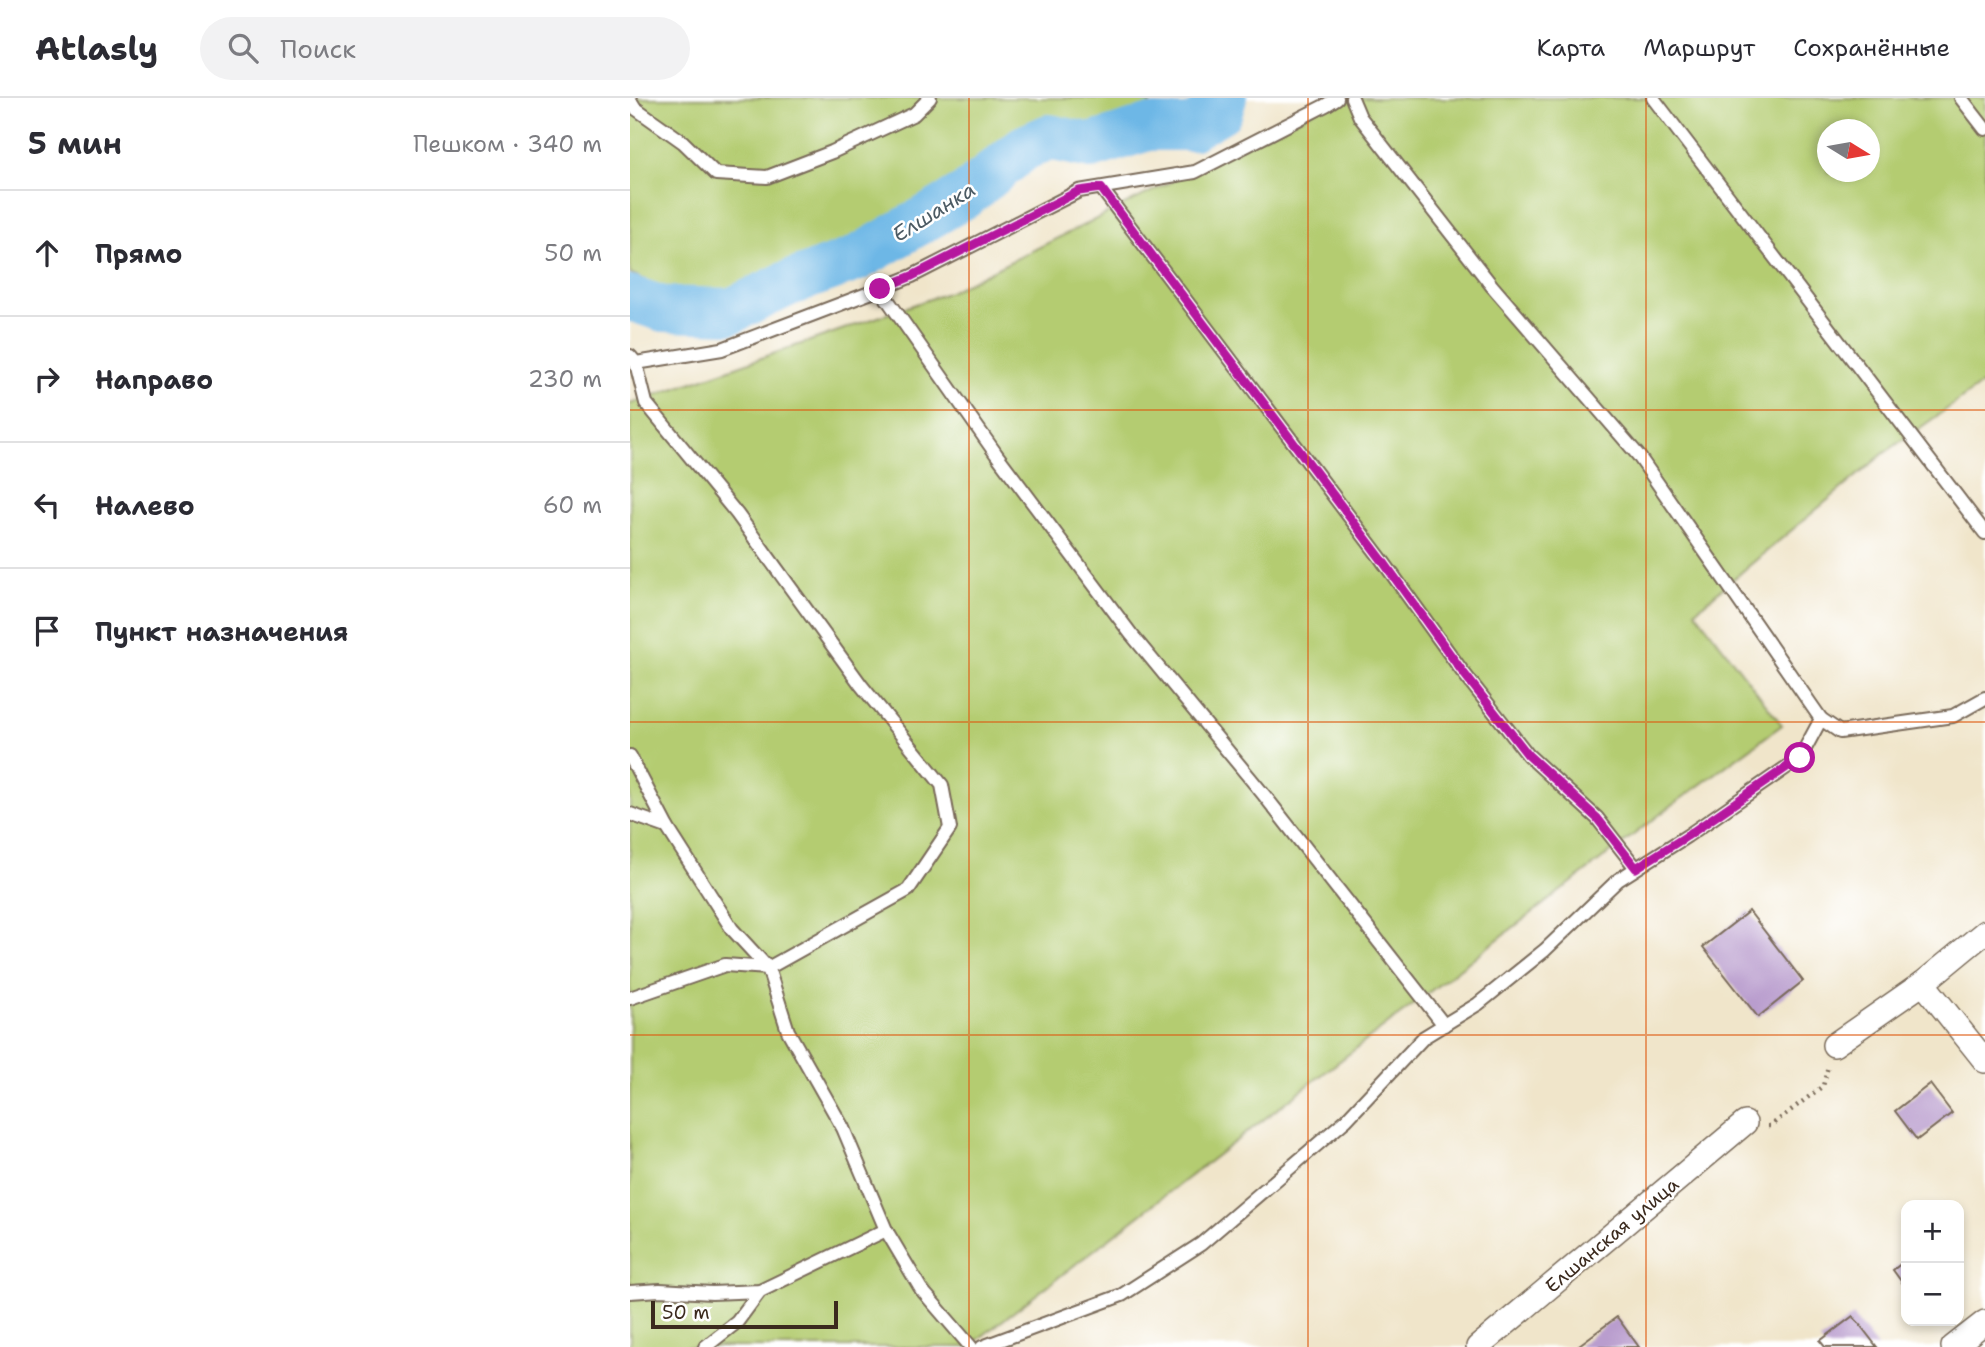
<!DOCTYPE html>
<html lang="ru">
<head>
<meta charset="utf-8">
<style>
	body { margin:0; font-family:"Shantell Sans",sans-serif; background:#f2f2f3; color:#2b2b33 }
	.controls { position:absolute; right:21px; bottom:21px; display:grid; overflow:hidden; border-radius:14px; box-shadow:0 4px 10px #0003 }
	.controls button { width:63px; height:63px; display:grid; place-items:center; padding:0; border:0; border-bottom:2px solid #e1e1e2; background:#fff; color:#2b2b33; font:35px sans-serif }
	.compass { position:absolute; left:1187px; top:21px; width:63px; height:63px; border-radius:50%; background:#fff; box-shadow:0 4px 10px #0003; rotate:101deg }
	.scale { position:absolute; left:21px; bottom:18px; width:187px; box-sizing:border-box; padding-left:7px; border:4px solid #3b2a1e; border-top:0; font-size:19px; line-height:24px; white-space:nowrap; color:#3b2a1e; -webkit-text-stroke:5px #fff; paint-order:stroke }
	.stop { position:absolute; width:21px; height:21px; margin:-16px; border:5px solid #b5179e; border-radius:50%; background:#fff }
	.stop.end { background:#b5179e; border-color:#fff; box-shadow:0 2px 7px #0008 }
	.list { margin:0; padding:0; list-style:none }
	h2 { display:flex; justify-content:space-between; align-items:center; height:91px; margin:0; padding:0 28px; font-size:30px }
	h2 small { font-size:23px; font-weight:400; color:#7c7c81 }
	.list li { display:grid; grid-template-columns:46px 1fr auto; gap:21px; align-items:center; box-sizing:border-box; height:126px; padding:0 28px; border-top:2px solid #e1e1e2 }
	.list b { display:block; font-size:26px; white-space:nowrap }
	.list em { font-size:23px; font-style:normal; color:#7c7c81 }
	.icon { flex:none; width:38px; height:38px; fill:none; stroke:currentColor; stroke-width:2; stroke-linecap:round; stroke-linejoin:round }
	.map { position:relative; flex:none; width:1355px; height:1249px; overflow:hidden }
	header { display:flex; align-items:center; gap:42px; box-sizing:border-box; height:98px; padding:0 35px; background:#fff; border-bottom:2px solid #e1e1e2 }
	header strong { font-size:33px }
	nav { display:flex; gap:38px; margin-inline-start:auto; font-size:24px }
	.search { width:490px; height:63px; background:#f2f2f3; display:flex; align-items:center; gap:18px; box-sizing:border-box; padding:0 24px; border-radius:38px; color:#7c7c81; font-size:26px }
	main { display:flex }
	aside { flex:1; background:#fff }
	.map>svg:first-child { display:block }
	.green { fill:#b4cc71; stroke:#787b48; stroke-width:2; fill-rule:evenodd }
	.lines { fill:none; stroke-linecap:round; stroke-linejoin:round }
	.river { stroke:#6db7e6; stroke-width:46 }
	.building { fill:#b99dce }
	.lane-casing { stroke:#7a6b5a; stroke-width:16 }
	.street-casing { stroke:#7a6b5a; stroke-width:26 }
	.path { stroke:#7a6b5a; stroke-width:4.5; stroke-dasharray:2 5; stroke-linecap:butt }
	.lane { stroke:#fff; stroke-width:12 }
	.street { stroke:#fff; stroke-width:23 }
	.route { stroke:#b5179e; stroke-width:9 }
	.grid { fill:none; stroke:#df570d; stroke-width:2; stroke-opacity:0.55 }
	.labels { text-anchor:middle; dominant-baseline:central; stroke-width:5; stroke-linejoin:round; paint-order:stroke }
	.street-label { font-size:19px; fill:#3b2a1e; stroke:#fff }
	.water-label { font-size:21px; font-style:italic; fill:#4c5b64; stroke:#fff }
</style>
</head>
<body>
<header>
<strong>Atlasly</strong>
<div class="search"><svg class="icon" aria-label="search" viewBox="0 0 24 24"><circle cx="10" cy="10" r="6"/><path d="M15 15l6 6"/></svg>Поиск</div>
<nav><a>Карта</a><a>Маршрут</a><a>Сохранённые</a></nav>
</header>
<main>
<aside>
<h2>5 мин<small>Пешком · 340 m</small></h2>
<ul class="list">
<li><svg class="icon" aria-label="ahead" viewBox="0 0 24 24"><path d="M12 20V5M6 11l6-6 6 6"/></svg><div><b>Прямо</b></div><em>50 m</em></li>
<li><svg class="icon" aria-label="right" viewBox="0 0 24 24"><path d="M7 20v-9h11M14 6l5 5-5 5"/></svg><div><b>Направо</b></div><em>230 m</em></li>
<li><svg class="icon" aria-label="left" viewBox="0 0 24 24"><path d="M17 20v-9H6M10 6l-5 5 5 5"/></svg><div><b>Налево</b></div><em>60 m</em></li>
<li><svg class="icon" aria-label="arrive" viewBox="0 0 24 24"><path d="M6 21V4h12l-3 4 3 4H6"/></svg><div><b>Пункт назначения</b></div></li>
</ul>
</aside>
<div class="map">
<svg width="1355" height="1249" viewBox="0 0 1355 1249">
	<rect width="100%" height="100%" fill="#fff"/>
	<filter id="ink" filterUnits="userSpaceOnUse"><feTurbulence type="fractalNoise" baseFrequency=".0143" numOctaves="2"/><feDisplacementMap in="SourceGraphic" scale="14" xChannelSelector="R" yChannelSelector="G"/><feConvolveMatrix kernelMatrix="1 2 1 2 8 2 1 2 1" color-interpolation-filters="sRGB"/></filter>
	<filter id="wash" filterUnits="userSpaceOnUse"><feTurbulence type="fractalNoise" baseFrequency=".00686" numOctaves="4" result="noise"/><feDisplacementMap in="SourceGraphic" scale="28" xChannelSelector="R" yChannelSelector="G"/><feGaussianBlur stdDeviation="1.57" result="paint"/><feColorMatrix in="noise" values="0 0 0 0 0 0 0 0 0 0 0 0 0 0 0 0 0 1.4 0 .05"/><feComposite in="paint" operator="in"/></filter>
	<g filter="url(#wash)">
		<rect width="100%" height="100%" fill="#f0e5ca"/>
		<g class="green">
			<path d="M5 0H517L522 11 187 159 71 208 0 175V2Z"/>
			<path d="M710 0H1355V284L1253 356 1065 513 1152 627 1041 708 338 1249H0V306L317 195ZM1198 32H1240V74H1198Z"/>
		</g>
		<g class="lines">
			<path class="river" d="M0 200 33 211 101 213 157 186 226 161 336 97 394 50 419 39 461 48 518 30H561L590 13 594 0"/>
		</g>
		<g id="blocks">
			<g class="building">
				<path d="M1119 813 1173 883 1128 919 1073 849Z"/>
				<path d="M1300 986 1322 1015 1287 1042 1265 1013Z"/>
				<path d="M1276 1162V1190L1263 1172Z"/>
				<path d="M1223 1218 1247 1249H1195L1190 1243Z"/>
				<path d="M987 1219 1009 1249H950L949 1247Z"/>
			</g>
		</g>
	</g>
	<g filter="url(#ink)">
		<use href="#blocks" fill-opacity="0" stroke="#7a6b5a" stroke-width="2"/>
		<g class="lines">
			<defs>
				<g id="lane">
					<path d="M722 0 730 19 862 188 1008 357 1191 621"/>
					<path d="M1023 0 1355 435"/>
					<path d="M1331 0 1355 31"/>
					<path d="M0 2 5 10 53 44 86 76 137 79 202 54 284 16 300 0"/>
					<path d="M471 90 752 462 832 573 898 657 967 720 1006 770"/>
					<path d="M250 191 366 356 501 536 634 697 814 927"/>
					<path d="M0 258 6 265 92 251 250 191 282 178 449 93 565 74 696 7 707 0"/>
					<path d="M0 658 37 729 102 831 138 870 158 933 213 1030 256 1132 291 1191 341 1249"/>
					<path d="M0 716 37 729"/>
					<path d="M0 900 95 867 138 870 278 792 320 730 312 687 231 587 107 416 16 305 6 265"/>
					<path d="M0 1194 30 1192 82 1195 130 1193 256 1132"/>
					<path d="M75 1249 107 1224 130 1193"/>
					<path d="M352 1249 492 1197 571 1146 716 1022 794 939 848 906 915 852 988 782 1057 738 1170 660 1191 621 1210 634 1323 618 1355 600"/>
				</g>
				<g id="street">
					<path d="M1293 885 1355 963"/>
					<path d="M1204 947 1293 885 1355 834"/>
					<path d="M848 1249 1115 1025"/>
					<path d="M1323 1249 1355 1224"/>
				</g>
			</defs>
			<use href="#lane" class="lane-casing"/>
			<use href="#street" class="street-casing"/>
			<path class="path" d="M1138 1028H1140L1193 988 1198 968"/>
			<use href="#lane" class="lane"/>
			<use href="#street" class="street"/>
		</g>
	</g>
	<g class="lines" filter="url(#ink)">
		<path class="route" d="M250 191 282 178 449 93 471 90 752 462 832 573 898 657 967 720 1006 770 1057 738 1170 660"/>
	</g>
	<path class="grid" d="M339 0V1249M678 0V1249M1016 0V1249M0 312H1355M0 624H1355M0 937H1355"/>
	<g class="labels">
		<g class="street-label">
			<text transform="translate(982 1137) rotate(-40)">Елшанская улица</text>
		</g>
		<g class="water-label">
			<text transform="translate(304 114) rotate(-32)">Елшанка</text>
		</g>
	</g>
</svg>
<div class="controls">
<button>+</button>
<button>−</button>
</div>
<svg class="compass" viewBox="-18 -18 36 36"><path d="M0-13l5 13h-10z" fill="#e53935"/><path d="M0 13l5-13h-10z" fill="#7c7c81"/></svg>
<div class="scale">50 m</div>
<div class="stop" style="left:1170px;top:660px"></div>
<div class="stop end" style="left:250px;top:191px"></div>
</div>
</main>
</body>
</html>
